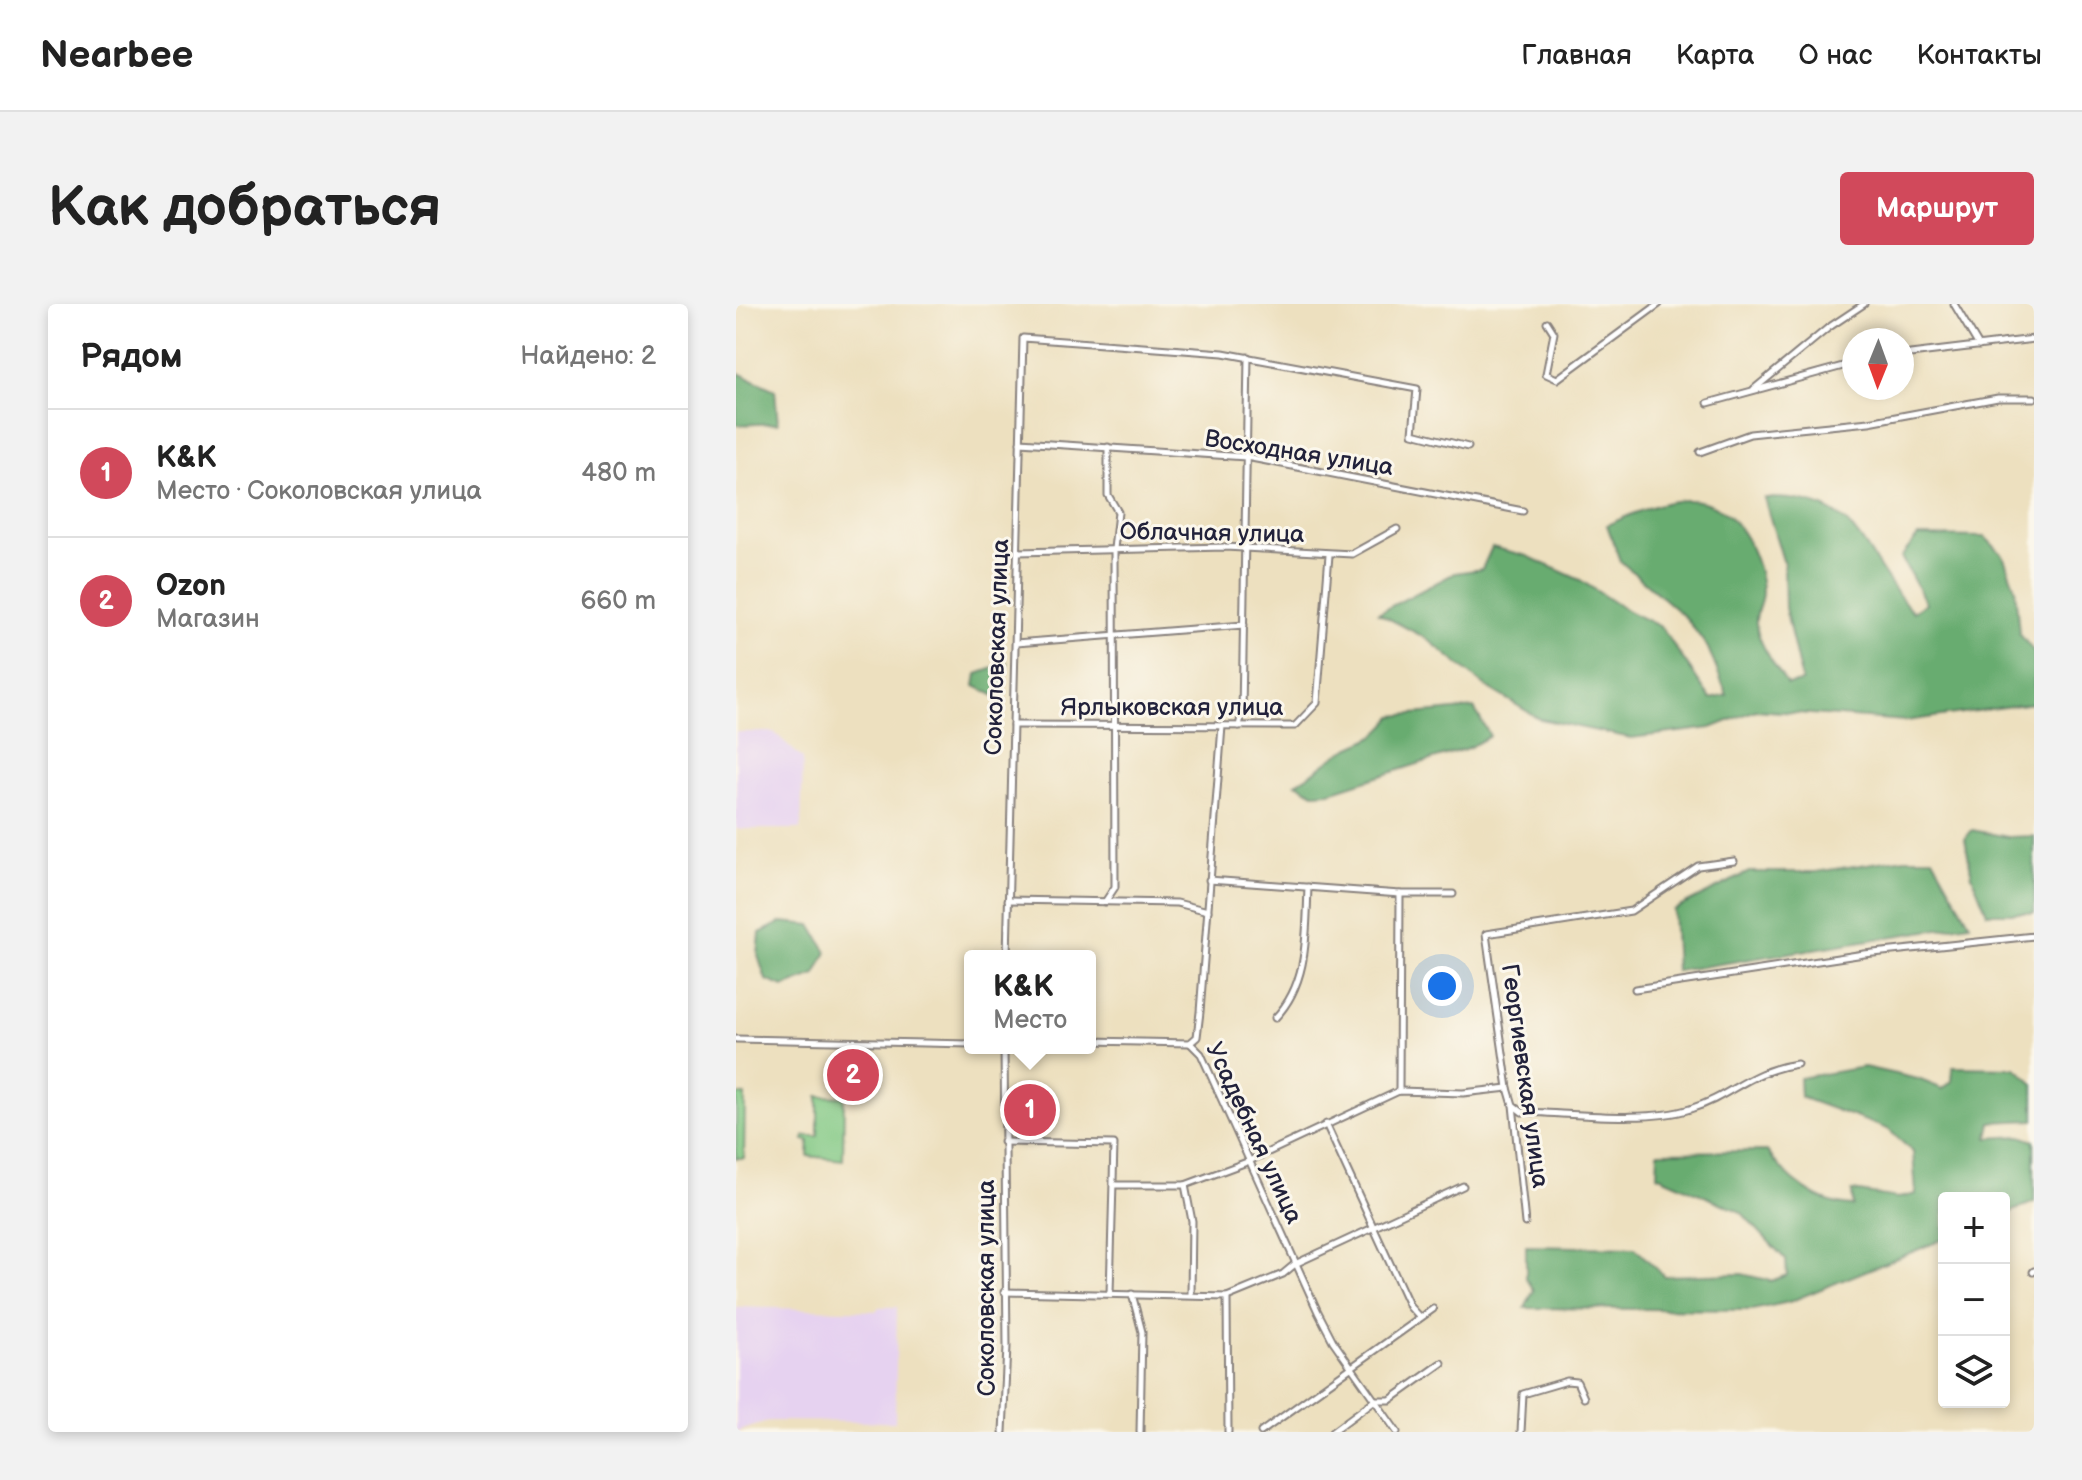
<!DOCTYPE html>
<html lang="ru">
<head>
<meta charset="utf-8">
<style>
	body { margin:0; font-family:"Balsamiq Sans",sans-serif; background:#f2f2f2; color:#222 }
	.controls { position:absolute; right:24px; bottom:24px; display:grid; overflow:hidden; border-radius:8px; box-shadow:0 4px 12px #0003 }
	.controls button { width:72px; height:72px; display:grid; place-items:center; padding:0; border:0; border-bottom:2px solid #e0e0e0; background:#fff; color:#222; font:40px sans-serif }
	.compass { position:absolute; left:1106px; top:24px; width:72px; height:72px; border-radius:50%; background:#fff; box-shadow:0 4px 12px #0003; rotate:181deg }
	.you { position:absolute; left:706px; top:682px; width:28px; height:28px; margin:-20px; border:6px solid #fff; border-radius:50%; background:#1a73e8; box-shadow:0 0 0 12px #1a73e833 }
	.badge { display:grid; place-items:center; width:52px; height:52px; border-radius:50%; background:#d1495b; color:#fff; font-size:26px; font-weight:700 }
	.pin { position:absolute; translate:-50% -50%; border:4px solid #fff; box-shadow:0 2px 8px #0006 }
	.popup { position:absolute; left:228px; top:646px; width:132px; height:104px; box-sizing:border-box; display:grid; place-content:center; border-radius:8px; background:#fff; filter:drop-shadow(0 2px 6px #0005); font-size:26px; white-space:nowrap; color:#767676 }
	.popup b { font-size:30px; color:#222 }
	.popup::after { content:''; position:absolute; left:50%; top:100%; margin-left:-16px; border:16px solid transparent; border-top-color:#fff }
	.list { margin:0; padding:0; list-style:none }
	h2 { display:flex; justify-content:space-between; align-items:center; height:104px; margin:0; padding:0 32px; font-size:34px }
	h2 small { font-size:26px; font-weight:400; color:#767676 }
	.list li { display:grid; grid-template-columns:52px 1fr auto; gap:24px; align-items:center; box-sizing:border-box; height:128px; padding:0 32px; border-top:2px solid #e0e0e0 }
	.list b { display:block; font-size:30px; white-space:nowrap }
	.list p { margin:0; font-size:26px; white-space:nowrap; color:#767676 }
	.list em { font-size:26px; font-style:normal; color:#767676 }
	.icon { flex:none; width:44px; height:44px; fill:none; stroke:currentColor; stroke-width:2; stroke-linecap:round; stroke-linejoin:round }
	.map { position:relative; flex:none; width:1298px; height:1128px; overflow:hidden; border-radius:8px }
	header { display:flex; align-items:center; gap:48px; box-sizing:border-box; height:112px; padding:0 40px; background:#fff; border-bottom:2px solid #e0e0e0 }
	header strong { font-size:38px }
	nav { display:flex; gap:44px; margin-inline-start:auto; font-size:28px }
	.intro { display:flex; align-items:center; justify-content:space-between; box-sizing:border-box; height:192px; padding:0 48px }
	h1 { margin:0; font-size:56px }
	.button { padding:20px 36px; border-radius:8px; background:#d1495b; color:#fff; font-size:28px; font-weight:700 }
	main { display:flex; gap:48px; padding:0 48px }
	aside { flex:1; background:#fff; border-radius:8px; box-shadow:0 4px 12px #0003 }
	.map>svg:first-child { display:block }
	.built { fill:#e6d2f0 }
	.green { fill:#80c782; stroke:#51745e; stroke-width:2 }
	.forest { fill:#68ac70; stroke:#456756; stroke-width:2 }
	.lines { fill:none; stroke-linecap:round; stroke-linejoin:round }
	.minor-casing { stroke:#88817d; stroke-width:9 }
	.minor { stroke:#fff; stroke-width:5 }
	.labels { text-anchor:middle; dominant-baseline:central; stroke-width:6; stroke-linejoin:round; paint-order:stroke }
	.street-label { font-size:24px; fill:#22223b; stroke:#fbf7ec }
</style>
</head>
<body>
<header>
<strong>Nearbee</strong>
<nav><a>Главная</a><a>Карта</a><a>О нас</a><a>Контакты</a></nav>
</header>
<div class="intro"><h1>Как добраться</h1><a class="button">Маршрут</a></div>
<main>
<aside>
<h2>Рядом<small>Найдено: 2</small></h2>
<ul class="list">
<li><span class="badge">1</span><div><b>K&amp;K</b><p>Место · Соколовская улица</p></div><em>480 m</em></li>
<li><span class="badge">2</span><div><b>Ozon</b><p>Магазин</p></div><em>660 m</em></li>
</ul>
</aside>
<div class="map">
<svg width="1298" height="1128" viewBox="0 0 1298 1128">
	<rect width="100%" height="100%" fill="#fbf7ec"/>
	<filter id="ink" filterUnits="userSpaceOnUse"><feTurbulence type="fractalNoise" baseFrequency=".0125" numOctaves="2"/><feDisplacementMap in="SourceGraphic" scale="16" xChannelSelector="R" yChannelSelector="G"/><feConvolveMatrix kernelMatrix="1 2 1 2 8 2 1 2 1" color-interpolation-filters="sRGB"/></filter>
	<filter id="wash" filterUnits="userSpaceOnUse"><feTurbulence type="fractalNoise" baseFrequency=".006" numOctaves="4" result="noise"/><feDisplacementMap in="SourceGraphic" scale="32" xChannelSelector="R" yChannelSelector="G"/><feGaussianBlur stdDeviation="1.8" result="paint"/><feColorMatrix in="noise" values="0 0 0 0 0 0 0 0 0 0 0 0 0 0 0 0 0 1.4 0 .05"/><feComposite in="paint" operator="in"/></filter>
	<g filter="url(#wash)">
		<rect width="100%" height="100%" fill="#ede0bf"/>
		<g class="built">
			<path d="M0 428H38L67 455 65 525H0Z"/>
			<path d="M0 1003 140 1007 143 1003H161L159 1118 34 1117 0 1128Z"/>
		</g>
		<g class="green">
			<path d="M0 791H9L8 854H0Z"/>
			<path d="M82 792 108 793 107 856 72 852 73 837 68 836V832H82Z"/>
		</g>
		<g class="forest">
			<path d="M0 68 39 86 42 119 0 121Z"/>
			<path d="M1028 194C1128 192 1121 247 1177 308L1190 299 1165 253 1182 232 1249 233 1267 251 1279 284 1283 329 1298 348V399L1170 417 1020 406 975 424 895 434 804 415 749 382 690 334 642 309 719 269 746 265 756 243 791 252 844 276 888 305 925 323 975 395 991 391 972 344 950 314 884 257 871 221C923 198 976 173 1010 235 1018 249 1026 272 1026 288 1026 298 1019 309 1020 319 1022 340 1040 363 1051 380L1066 378 1049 304 1048 260Z"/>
			<path d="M272 359 263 394 239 382 241 370Z"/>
			<path d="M738 404 754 432 732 444 594 488 578 489 560 479C578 470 591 456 607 447 633 433 638 438 657 412Z"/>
			<path d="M1236 526 1272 533 1298 532V609H1251L1236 572 1229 535Z"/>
			<path d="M1169 554H1197L1234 620 940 667 937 606 1013 568H1080Z"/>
			<path d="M46 618 75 621 91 648 80 671 48 683 30 676 22 652 24 629Z"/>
			<path d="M1128 763 1182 775 1207 785 1216 777 1217 763 1280 764 1298 780V816L1255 818 1252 834 1285 832 1298 837V898L1268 911V894H1208V935L1053 998 1016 1006 789 1004 798 986 790 974V942L899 944 928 972 1006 970 1035 977 1051 971 1050 956 1005 908 921 871 922 848 1031 847C1051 875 1082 901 1117 902L1116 887 1162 894 1180 890 1177 848 1152 825 1064 793 1063 774Z"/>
		</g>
	</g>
	<g filter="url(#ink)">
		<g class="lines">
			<defs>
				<g id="minor">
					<path d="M1218 0 1243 42"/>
					<path d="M811 18 818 29 810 70 821 75 923 0"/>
					<path d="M1166 51 1298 35"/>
					<path d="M1018 85 1092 24 1128 0"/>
					<path d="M972 99 1118 59"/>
					<path d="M284 138 510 153 787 207"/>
					<path d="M964 148 1014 130 1133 118 1262 94H1298"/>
					<path d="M282 248 489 243 616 250 661 225"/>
					<path d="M280 339 508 321"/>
					<path d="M277 421 559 422 581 399 593 251"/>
					<path d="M503 422 506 409 512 53"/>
					<path d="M473 576 664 590H717"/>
					<path d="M272 596 441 599 472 607"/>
					<path d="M369 598 379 583 378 245 382 208 372 191V143"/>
					<path d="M271 652 287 34 487 49 681 85 677 129 732 143"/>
					<path d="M899 685 1128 650 1298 632"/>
					<path d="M539 714C573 679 570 629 572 583"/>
					<path d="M0 735 234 740"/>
					<path d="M354 737 454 739"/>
					<path d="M454 739 465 750 582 1008 597 1037 661 1128"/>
					<path d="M454 739 461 733 464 708 486 422"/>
					<path d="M663 787 664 590"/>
					<path d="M777 801 786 808C833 809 911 819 954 805 997 792 1011 767 1061 760"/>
					<path d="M590 820 674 1003 684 1014"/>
					<path d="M267 838 378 840 374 990"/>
					<path d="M378 881H449L511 858 663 787 727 789 772 784"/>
					<path d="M449 881 456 917 455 991"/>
					<path d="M789 919 777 801 772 784 750 630 895 607 962 562 998 557"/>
					<path d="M1297 968 1298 967"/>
					<path d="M268 988 491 993 547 970 559 960 727 882"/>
					<path d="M396 990 406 1028 404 1128"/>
					<path d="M491 993 492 1128"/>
					<path d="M267 1128 271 1043 268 744"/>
					<path d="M525 1128 697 1005"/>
					<path d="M596 1128 639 1096H654L706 1059"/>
					<path d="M785 1128 787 1090 831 1077 841 1078 848 1094"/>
				</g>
			</defs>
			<use href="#minor" class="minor-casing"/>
			<use href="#minor" class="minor"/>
		</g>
	</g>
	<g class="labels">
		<g class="street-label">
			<text transform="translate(563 149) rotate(9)">Восходная улица</text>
			<text transform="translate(476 229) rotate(1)">Облачная улица</text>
			<text transform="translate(261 343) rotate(-88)">Соколовская улица</text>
			<text x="436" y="403">Ярлыковская улица</text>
			<text transform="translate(789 772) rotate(82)">Георгиевская улица</text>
			<text transform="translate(518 829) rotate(65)">Усадебная улица</text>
			<text transform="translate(250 984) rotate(-90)">Соколовская улица</text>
		</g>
	</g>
</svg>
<div class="controls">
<button>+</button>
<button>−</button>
<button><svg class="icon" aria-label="layers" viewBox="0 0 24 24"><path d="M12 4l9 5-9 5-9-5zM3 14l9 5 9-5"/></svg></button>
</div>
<svg class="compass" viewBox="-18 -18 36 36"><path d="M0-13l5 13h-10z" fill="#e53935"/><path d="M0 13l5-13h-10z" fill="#767676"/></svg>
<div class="you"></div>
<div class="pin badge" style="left:294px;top:806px">1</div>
<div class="popup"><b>K&amp;K</b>Место</div>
<div class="pin badge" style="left:117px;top:771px">2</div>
</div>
</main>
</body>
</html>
